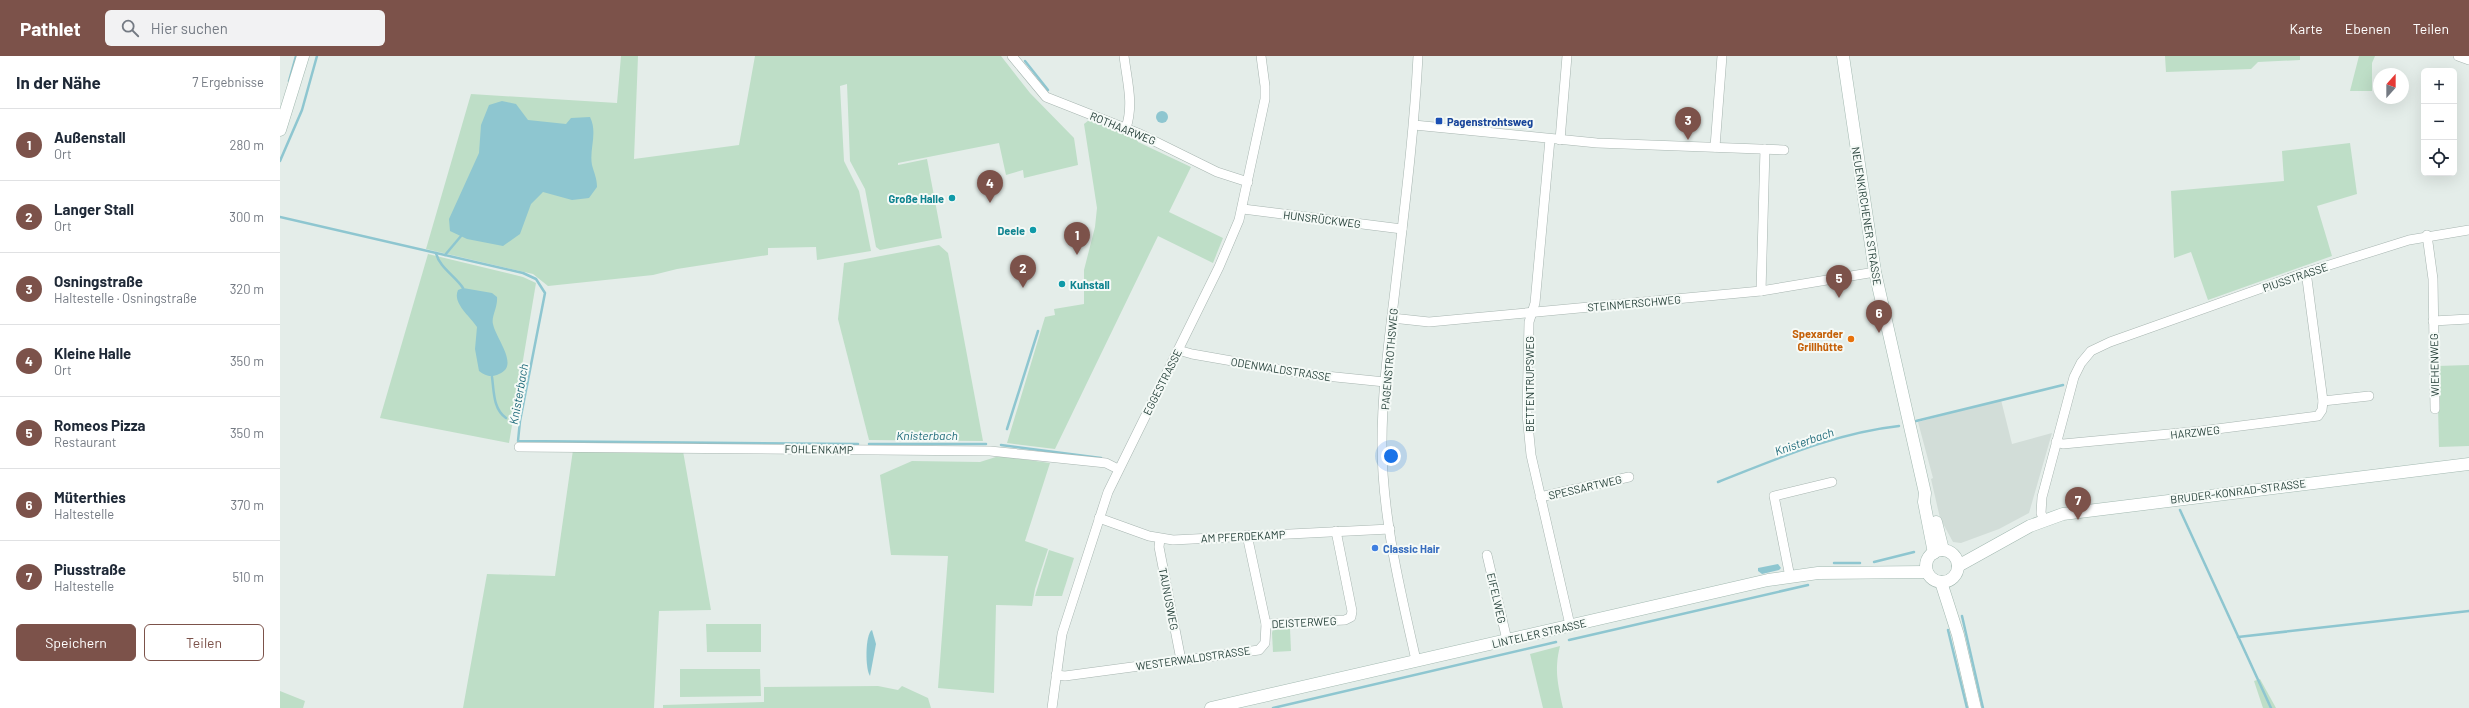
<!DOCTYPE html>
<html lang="de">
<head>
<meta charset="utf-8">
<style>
	body { margin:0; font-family:Barlow,sans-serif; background:#f2f2f3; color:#1f2937 }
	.controls { position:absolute; right:12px; top:12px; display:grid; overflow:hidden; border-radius:6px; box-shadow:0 4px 16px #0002 }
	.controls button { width:36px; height:36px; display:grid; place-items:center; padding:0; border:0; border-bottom:1px solid #e0e1e3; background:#fff; color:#1f2937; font:20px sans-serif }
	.compass { position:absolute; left:2093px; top:12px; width:36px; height:36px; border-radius:50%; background:#fff; box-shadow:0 4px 16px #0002; rotate:21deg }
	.you { position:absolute; left:1111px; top:400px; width:14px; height:14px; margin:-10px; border:3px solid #fff; border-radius:50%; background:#1a73e8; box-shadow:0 0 0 6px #1a73e833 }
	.badge { display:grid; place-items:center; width:26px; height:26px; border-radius:50%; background:#7c524a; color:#fff; font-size:13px; font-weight:700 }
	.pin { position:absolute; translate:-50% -33px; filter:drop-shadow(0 1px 2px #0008) }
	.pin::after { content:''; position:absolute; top:21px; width:14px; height:12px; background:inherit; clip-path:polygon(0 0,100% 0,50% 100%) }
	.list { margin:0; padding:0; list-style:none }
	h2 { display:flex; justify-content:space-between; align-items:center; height:52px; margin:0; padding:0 16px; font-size:17px }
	h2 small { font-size:13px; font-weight:400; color:#747a83 }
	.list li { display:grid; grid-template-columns:26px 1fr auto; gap:12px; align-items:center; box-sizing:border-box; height:72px; padding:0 16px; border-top:1px solid #e0e1e3 }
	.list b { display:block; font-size:15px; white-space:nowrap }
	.list p { margin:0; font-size:13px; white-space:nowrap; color:#747a83 }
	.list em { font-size:13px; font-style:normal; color:#747a83 }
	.actions { display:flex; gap:8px; padding:12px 16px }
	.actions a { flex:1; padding:9px 0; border:1px solid #7c524a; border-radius:6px; text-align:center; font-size:14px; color:#7c524a }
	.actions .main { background:#7c524a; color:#fff }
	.icon { flex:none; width:22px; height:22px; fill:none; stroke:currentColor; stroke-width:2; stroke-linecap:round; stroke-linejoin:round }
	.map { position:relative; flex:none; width:2189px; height:652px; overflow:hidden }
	header { display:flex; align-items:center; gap:24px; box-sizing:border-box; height:56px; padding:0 20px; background:#7c524a; color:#fff }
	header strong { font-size:19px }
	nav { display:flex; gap:22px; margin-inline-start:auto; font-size:14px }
	.search { width:280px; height:36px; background:#f2f2f3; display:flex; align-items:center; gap:10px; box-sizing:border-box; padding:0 14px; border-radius:6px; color:#747a83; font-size:15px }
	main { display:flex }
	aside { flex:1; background:#fff }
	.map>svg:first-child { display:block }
	.built { fill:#d2ddd8 }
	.green { fill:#bedec7 }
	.water { fill:#8ec6d0 }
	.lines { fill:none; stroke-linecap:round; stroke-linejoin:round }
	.stream { stroke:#8ec6d0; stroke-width:2.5 }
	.street-casing { stroke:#a7b5b0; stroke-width:10 }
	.secondary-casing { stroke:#a3b9b1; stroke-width:13 }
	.street { stroke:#fff; stroke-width:9 }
	.secondary { stroke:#fff; stroke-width:12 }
	.transit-dot { fill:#1a4fb4; stroke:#f5faf7; stroke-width:1.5 }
	.culture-dot { fill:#0f9aa8; stroke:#f5faf7; stroke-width:1.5 }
	.food-dot { fill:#e8710a; stroke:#f5faf7; stroke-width:1.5 }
	.shop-dot { fill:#3f7fe0; stroke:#f5faf7; stroke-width:1.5 }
	.labels { text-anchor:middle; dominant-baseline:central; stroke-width:4; stroke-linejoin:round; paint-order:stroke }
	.transit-label { font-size:11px; font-weight:bold; fill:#164399; stroke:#f5faf7; text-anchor:start }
	.street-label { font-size:11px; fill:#243f38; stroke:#f5faf7 }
	.culture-label { font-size:11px; font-weight:bold; fill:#0d838f; stroke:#f5faf7; text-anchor:end }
	.food-label { font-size:11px; font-weight:bold; fill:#c56008; stroke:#f5faf7; text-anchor:end }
	.shop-label { font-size:11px; font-weight:bold; fill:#366cbe; stroke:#f5faf7; text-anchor:start }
	.water-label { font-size:12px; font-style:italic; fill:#1f6a7a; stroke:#f5faf7 }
</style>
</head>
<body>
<header>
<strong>Pathlet</strong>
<div class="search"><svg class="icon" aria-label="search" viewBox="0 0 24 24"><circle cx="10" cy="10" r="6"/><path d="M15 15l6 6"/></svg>Hier suchen</div>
<nav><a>Karte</a><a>Ebenen</a><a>Teilen</a></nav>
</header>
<main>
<aside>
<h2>In der Nähe<small>7 Ergebnisse</small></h2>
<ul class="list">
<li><span class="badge">1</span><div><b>Außenstall</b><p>Ort</p></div><em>280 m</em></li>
<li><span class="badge">2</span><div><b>Langer Stall</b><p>Ort</p></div><em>300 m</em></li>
<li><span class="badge">3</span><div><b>Osningstraße</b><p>Haltestelle · Osningstraße</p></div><em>320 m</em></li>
<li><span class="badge">4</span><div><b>Kleine Halle</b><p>Ort</p></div><em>350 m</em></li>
<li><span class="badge">5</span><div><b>Romeos Pizza</b><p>Restaurant</p></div><em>350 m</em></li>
<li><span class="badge">6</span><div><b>Müterthies</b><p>Haltestelle</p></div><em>370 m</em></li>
<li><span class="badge">7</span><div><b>Piusstraße</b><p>Haltestelle</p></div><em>510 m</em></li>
</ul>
<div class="actions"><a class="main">Speichern</a><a>Teilen</a></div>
</aside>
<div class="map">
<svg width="2189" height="652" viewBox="0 0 2189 652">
	<rect width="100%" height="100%" fill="#e4ede9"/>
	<path class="built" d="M1721 344 1732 388 1772 377 1749 457 1719 473 1681 487 1673 486 1660 462 1651 423 1653 422 1638 366Z"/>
	<g class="green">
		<path d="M341 0H358L354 103 459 89 475 0H721L750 37 794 82 798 109 744 122 743 114 726 119 719 87 618 107V109L647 103 662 182 600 194 596 191 585 133 570 105 567 28 560 30 564 105 579 135 591 195 537 204 536 191 488 192V199L397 213 373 219 268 230 253 218 146 193 191 38 337 47Z"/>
		<path d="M1885 0H2020V4L1978 6 1971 13 1886 16Z"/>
		<path d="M2079 0H2095L2092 7V35H2070Z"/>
		<path d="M809 64 856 81 858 86 911 111 889 156 943 182 933 207 878 180 775 393 727 387 765 261 775 259 774 253 804 248V214L815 171 817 152 804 68Z"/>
		<path d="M2070 87 2077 138 2037 150 2052 200 1928 244 1911 196 1894 202 1891 135 2004 125 2002 95Z"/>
		<path d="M659 189 668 197 703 385 589 384 558 263 564 207Z"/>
		<path d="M148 198 243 221 256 227 229 387 100 362Z"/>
		<path d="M2189 309V390L2159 391 2157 310Z"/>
		<path d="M293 394 403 395 431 554 379 555 374 652H183L207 518 275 520Z"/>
		<path d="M719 400 770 407 745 485 768 493 755 533 752 550 716 549 714 637 658 632 668 500 611 499 600 419 632 405 700 406Z"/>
		<path d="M769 494 794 502 782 540H755Z"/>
		<path d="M426 568H481V596H427Z"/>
		<path d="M1010 572 1011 595 993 596 992 577 993 573Z"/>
		<path d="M1280 590C1274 614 1278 628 1283 652H1263L1250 598Z"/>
		<path d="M400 613H480L481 640 400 641Z"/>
		<path d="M1980 623 1996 652H1983L1974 625Z"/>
		<path d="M598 630 618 634 622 630 648 642 651 652H383V649L484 646V631Z"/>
		<path d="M0 635 25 645 23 652H0Z"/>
	</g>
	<g class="water">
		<path d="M222 45 236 48 248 64 286 68 291 62 310 61C318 77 309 93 312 109 314 117 317 122 317 131L309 142 292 144 263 136 251 148 240 178 223 190 187 183 170 175 169 163 199 97 201 69 209 49Z"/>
		<circle cx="882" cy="61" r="6"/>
		<path d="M183 232 212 237 217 241C218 251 211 261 213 268 216 283 240 310 219 318 211 322 206 320 199 315L195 293 197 271C190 260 172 247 178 234Z"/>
		<path d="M1498 508 1501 512 1499 514 1482 518 1478 515V512Z"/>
		<path d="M592 574 596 588 590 620C585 613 585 578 592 574Z"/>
	</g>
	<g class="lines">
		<g class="stream">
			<path d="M745 5 768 34"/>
			<path d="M9 25 16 0"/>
			<path d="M0 105 22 54 37 0"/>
			<path d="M0 161 243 217 256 223 265 237 240 365 238 385 578 388"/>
			<path d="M156 197C159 211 175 220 183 232"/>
			<path d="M165 199 181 180"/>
			<path d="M212 321C214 335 213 353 226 362"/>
			<path d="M1636 365 1783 329"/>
			<path d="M727 373 758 275"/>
			<path d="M589 388H706"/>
			<path d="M721 389 821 402"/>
			<path d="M1438 426C1497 403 1555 377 1619 370"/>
			<path d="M1900 454 1991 652"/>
			<path d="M1594 506 1634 496"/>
			<path d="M1554 507H1580"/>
			<path d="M1682 560 1703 652"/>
			<path d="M1668 574 1687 652"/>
			<path d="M1958 581 2189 555"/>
			<path d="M1289 584 1528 529"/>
			<path d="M993 652 1276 586"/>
		</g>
		<defs>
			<g id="street">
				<path d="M732 0 766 41 860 78 937 116 968 126"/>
				<path d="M844 0C847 25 854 48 846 72"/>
				<path d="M2178 0 2189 4"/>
				<path d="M1134 69 1317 87 1504 94"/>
				<path d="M1270 83 1255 247 1249 266 1247 358 1251 399 1290 569"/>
				<path d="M1280 84 1287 0"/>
				<path d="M1435 91 1442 0"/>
				<path d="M963 153 1122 173"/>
				<path d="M2147 179 2153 223 2155 353"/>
				<path d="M1481 235 1485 93"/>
				<path d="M1112 262 1149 266 1481 235 1595 216"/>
				<path d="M2153 265 2189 263"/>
				<path d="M898 294 912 298 1026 318 1105 326"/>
				<path d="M2043 345 2089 340"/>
				<path d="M1776 386 1783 388 1921 375 2038 360 2042 354 2043 345 2027 223 2024 217"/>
				<path d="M239 391 710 395 826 407 838 413"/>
				<path d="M1260 441 1349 421"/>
				<path d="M819 462 869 480 893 484 1110 473"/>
				<path d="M1764 464 1761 457 1762 441 1794 321 1801 307 1811 295 1830 286 2024 217 2129 184 2189 174"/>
				<path d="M880 483 879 491 901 604"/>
				<path d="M1207 499 1227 584"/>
				<path d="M1510 521 1494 440 1552 426"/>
				<path d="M986 568 1065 564 1071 561 1072 555 1056 475"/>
				<path d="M1136 604C1120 534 1102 460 1102 387 1102 336 1109 285 1115 234 1124 156 1134 79 1138 0"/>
				<path d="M776 619 785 620 979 594 985 587 986 568 967 479"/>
				<path d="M772 652 782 578 828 436 939 211 959 164 985 43V30L981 0"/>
			</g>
			<g id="secondary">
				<path d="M1563 0 1595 216 1645 437 1644 446 1654 497"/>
				<path d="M0 74 23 0"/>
				<path d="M1656 466 1663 494"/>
				<circle cx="1662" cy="510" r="16"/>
				<path d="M1678 510 1750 470 1783 458 2189 408"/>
				<path d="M1661 526 1678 579 1695 652"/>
				<path d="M931 652 1488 524 1538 517 1647 516"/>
			</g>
		</defs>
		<use href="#street" class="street-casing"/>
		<use href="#secondary" class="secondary-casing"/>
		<use href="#street" class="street"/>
		<use href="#secondary" class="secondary"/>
	</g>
	<rect class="transit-dot" x="1155" y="61" width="8" height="8" rx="2"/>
	<g class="culture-dot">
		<circle cx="672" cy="142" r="4"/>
		<circle cx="753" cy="174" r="4"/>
		<circle cx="782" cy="228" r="4"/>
	</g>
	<circle class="food-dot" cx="1571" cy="283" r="4"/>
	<circle class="shop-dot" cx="1095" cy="492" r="4"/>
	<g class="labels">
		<g class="transit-label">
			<text x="1167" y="65">Pagenstrohtsweg</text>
		</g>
		<g class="street-label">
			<text transform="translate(843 72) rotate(22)">ROTHAARWEG</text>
			<text transform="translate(1587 160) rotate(81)">NEUENKIRCHENER STRASSE</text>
			<text transform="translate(1042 163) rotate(7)">HUNSRÜCKWEG</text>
			<text transform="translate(2015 221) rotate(-19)">PIUSSTRASSE</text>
			<text transform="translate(1354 247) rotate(-5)">STEINMERSCHWEG</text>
			<text transform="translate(1109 303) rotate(-85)">PAGENSTROTHSWEG</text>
			<text transform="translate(2154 309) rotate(-91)">WIEHENWEG</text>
			<text transform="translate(1001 313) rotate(9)">ODENWALDSTRASSE</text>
			<text transform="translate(882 326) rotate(-63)">EGGESTRASSE</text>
			<text transform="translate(1249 328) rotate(-90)">BETTENTRUPSWEG</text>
			<text transform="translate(1915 376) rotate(-6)">HARZWEG</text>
			<text transform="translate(539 393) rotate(1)">FOHLENKAMP</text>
			<text transform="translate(1305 431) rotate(-13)">SPESSARTWEG</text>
			<text transform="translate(1958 435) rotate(-7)">BRUDER-KONRAD-STRASSE</text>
			<text transform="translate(963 480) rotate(-3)">AM PFERDEKAMP</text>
			<text transform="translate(1217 542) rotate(77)">EIFELWEG</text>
			<text transform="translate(889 543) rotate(79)">TAUNUSWEG</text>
			<text transform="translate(1024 566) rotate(-3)">DEISTERWEG</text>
			<text transform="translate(1259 577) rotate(-13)">LINTELER STRASSE</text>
			<text transform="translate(913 602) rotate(-8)">WESTERWALDSTRASSE</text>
		</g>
		<g class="culture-label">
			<text x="664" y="142">Große Halle</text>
			<text x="745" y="174">Deele</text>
			<text x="790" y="228" text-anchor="start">Kuhstall</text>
		</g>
		<g class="food-label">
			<text x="1563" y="277">Spexarder<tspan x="1563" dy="13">Grillhütte</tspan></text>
		</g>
		<g class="shop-label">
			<text x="1103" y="492">Classic Hair</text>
		</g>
		<g class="water-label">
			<text transform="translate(238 338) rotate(-80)">Knisterbach</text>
			<text x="647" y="379">Knisterbach</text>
			<text transform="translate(1524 385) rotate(-19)">Knisterbach</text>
		</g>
	</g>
</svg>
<div class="controls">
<button>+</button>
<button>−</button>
<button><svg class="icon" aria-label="locate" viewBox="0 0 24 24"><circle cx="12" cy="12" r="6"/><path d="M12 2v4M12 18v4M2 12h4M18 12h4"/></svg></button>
</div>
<svg class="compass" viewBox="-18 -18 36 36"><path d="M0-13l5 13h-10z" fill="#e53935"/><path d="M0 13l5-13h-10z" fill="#747a83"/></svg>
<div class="you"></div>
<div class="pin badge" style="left:797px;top:199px">1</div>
<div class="pin badge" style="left:743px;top:232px">2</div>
<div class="pin badge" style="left:1408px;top:84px">3</div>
<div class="pin badge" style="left:710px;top:147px">4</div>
<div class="pin badge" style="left:1559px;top:242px">5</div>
<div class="pin badge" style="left:1599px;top:277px">6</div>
<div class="pin badge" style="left:1798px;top:464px">7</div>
</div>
</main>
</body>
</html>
